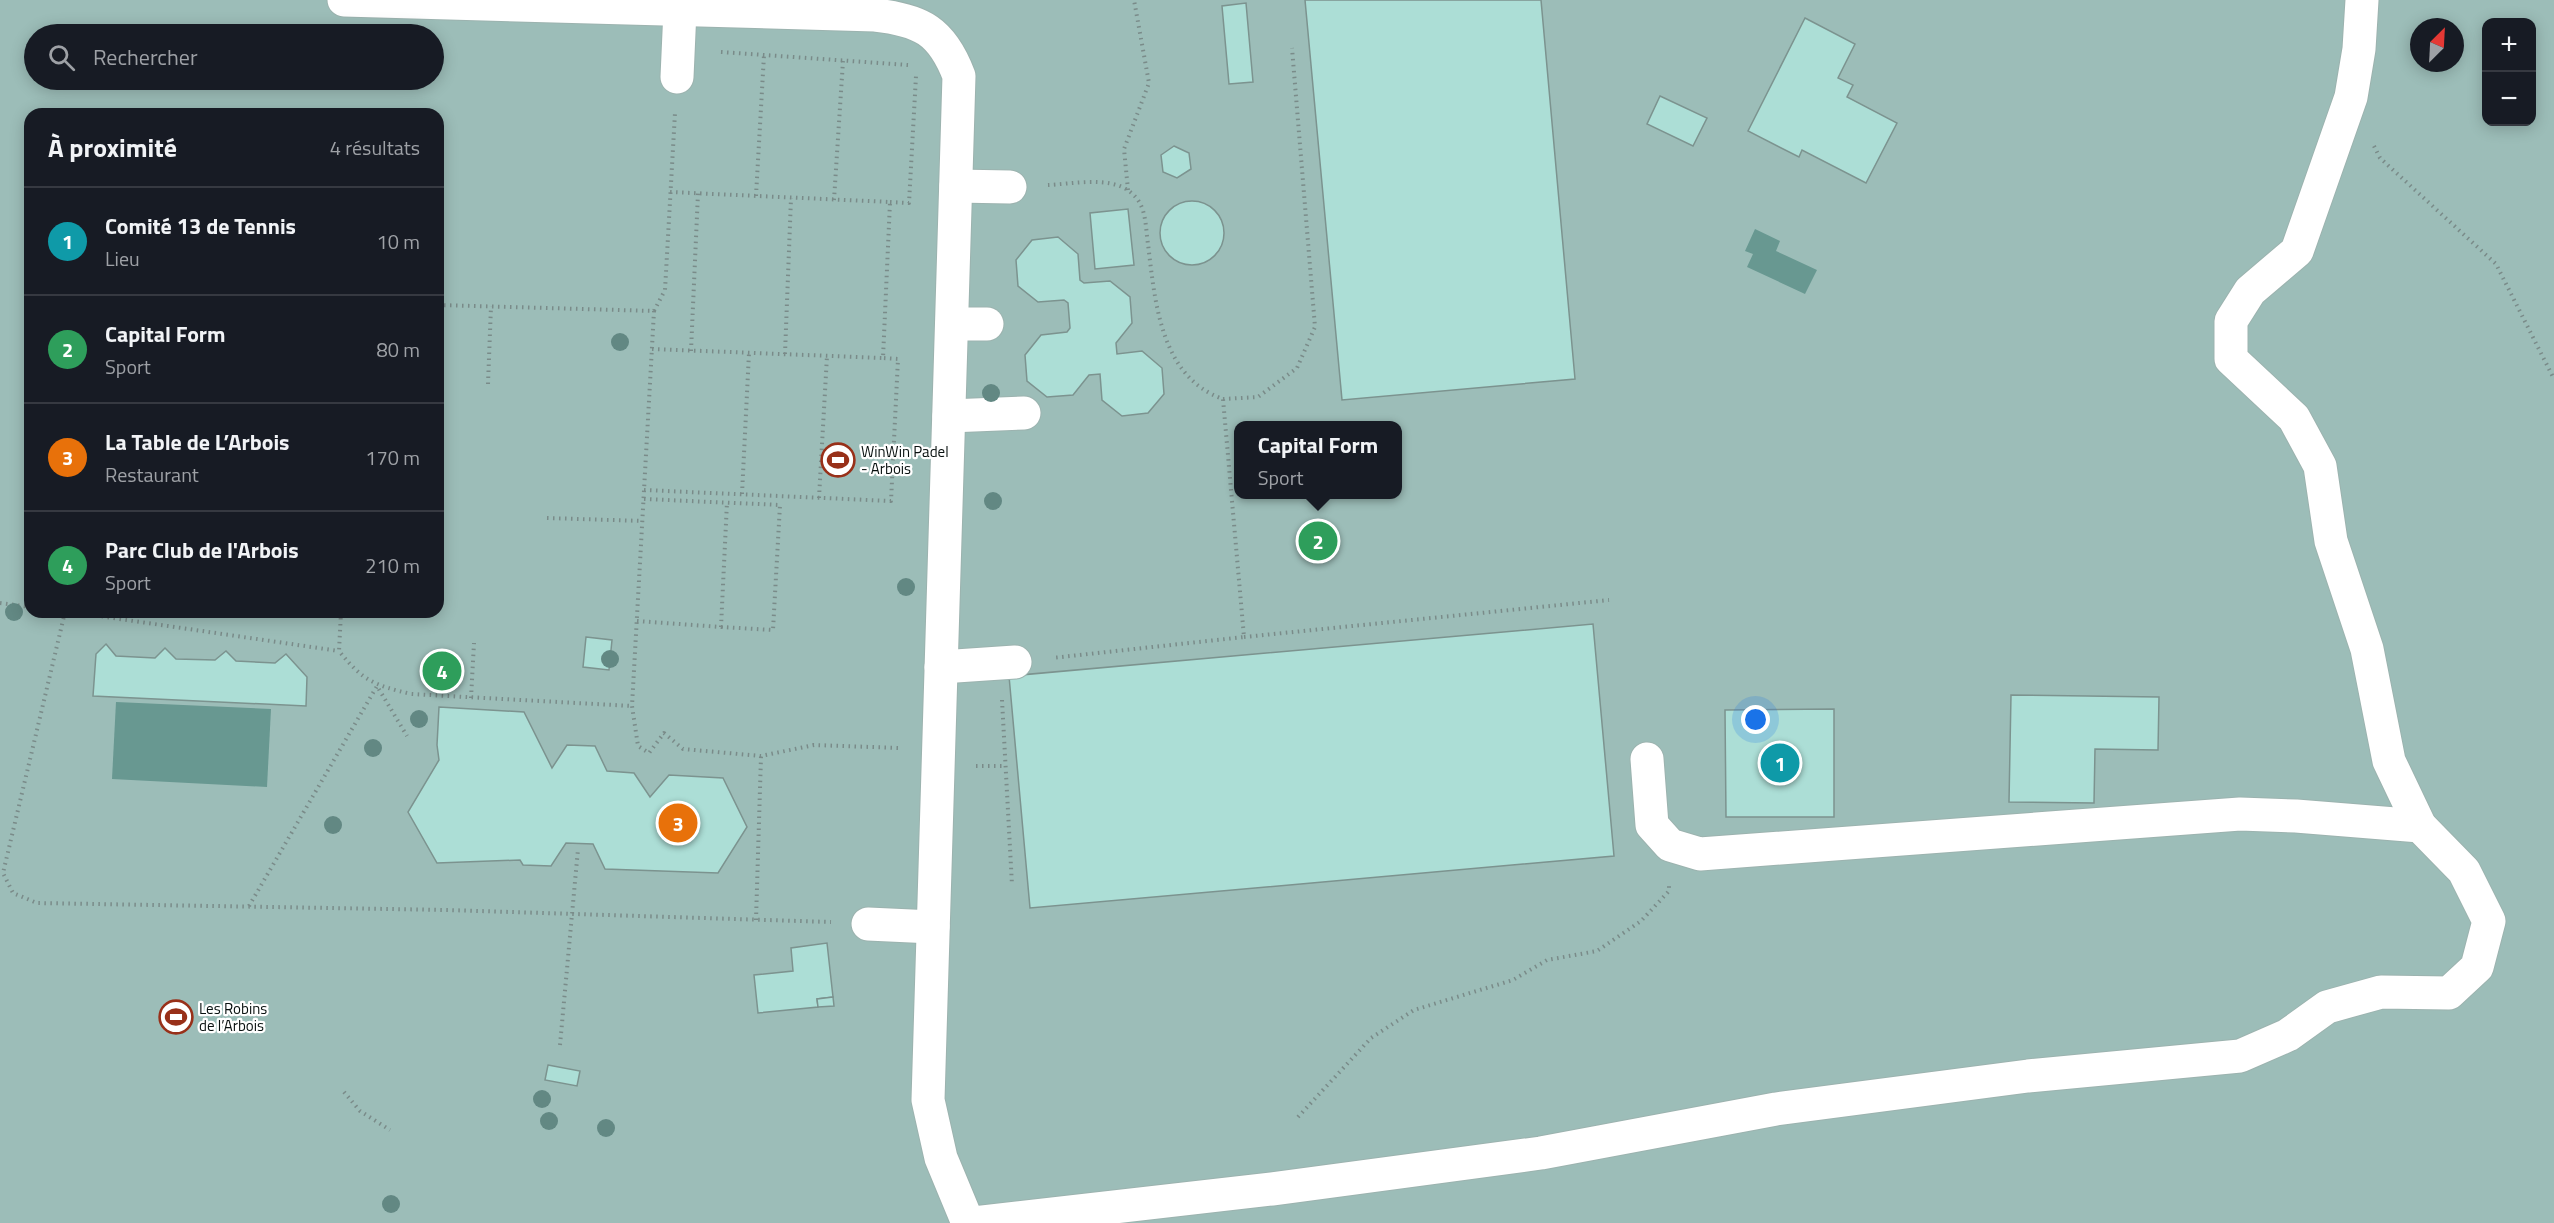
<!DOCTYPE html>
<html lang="fr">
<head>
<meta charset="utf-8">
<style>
	body { margin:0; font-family:"Titillium Web",sans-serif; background:#242831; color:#f1f3f6 }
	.controls { position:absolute; right:18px; top:18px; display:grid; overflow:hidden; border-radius:12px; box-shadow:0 3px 15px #0003 }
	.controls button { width:54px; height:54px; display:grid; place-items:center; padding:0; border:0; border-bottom:2px solid #363941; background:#171b24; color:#f1f3f6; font:30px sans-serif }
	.compass { position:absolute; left:2410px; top:18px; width:54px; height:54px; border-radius:50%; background:#171b24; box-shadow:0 3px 15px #0003; rotate:24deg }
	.you { position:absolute; left:1756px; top:720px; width:21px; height:21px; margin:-15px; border:4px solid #fff; border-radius:50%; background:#1a73e8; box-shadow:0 0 0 9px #1a73e833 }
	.badge { display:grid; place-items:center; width:39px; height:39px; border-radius:50%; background:#b45309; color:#fff; font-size:20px; font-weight:700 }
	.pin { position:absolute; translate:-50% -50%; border:3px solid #fff; box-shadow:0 2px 6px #0006 }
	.popup { position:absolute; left:1234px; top:421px; width:168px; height:78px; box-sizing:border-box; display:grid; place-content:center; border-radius:12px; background:#171b24; filter:drop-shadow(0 2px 4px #0005); font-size:20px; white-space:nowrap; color:#9ea1a6 }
	.popup b { font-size:22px; color:#f1f3f6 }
	.popup::after { content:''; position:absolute; left:50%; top:100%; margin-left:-12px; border:12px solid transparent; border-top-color:#171b24 }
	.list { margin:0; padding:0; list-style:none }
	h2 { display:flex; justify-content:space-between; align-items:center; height:78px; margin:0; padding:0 24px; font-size:26px }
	h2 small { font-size:20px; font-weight:400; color:#9ea1a6 }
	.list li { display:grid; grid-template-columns:39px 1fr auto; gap:18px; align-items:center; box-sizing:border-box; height:108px; padding:0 24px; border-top:2px solid #363941 }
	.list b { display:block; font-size:22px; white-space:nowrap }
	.list p { margin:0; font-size:20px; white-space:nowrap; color:#9ea1a6 }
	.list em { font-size:20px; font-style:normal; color:#9ea1a6 }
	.icon { flex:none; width:33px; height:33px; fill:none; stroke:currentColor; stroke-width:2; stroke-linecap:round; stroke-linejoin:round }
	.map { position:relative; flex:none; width:2554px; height:1223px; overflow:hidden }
	.search { position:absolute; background:#171b24; box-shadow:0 3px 15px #0003; left:24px; top:24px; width:420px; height:66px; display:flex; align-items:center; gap:15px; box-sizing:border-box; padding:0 21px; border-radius:33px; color:#9ea1a6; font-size:22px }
	.panel { position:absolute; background:#171b24; box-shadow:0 3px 15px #0003; left:24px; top:108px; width:420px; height:510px; border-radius:18px }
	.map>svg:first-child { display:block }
	.green { fill:#9cbdb8; fill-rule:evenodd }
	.water { fill:#689891 }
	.building { fill:#acded6; stroke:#7c938f; stroke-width:1.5 }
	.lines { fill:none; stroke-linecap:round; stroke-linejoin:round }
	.minor-casing { stroke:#9cb3af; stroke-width:35 }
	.path { stroke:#7a8b89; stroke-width:4; stroke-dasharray:1.5 4.5; stroke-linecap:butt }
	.minor { stroke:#fff; stroke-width:33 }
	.tree { fill:#628883 }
	.labels { text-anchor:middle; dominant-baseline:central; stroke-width:4.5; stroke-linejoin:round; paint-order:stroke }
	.poi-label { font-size:15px; fill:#08100f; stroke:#fff; text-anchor:start }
</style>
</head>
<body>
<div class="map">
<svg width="2554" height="1223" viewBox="0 0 2554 1223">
	<rect width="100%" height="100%" fill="#d5ede9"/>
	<path class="green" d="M0 0H2554V1223H0ZM2486 22H2532V122H2486ZM2419 27H2455V63H2419ZM34 34H434V80H34ZM30 114H438V612H30ZM1238 426H1398V494H1238Z"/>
	<g class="water">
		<path d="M1755 229 1780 241 1776 251 1817 270 1805 294 1747 267 1753 254 1745 251Z"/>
		<path d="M116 702 271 709 267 787 112 779Z"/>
	</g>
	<g class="building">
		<path d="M1305 0H1541L1575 379 1342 400Z"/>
		<path d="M1246 3 1253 82 1229 84 1222 6Z"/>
		<path d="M1805 18 1855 44 1838 78 1853 85 1847 97 1897 123 1866 183 1802 150 1799 157 1748 131Z"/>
		<path d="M1660 96 1707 118 1693 146 1647 124Z"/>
		<path d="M1174 146 1189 153 1191 169 1177 178 1163 172 1161 155Z"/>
		<circle cx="1192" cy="233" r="32"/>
		<path d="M1128 209 1134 265 1095 269 1090 213Z"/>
		<path d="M1058 237 1078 254 1080 280 1084 283 1110 281 1130 297 1132 323 1116 343 1117 354 1142 351 1162 368 1164 394 1148 413 1122 416 1102 400 1100 374 1089 375 1073 395 1047 397 1027 381 1025 355 1041 335 1067 332 1070 328 1068 303 1064 300 1038 302 1018 286 1016 260 1032 240Z"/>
		<path d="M1593 624 1614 856 1030 908 1009 676Z"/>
		<path d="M586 637 612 640 609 670 583 667Z"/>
		<path d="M106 644 116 656 155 658 165 648 176 659 215 660 226 651 236 661 275 663 286 654 307 677 306 706 93 696 96 654Z"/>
		<path d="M2011 695 2159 697 2158 750 2095 749 2094 803 2009 802Z"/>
		<path d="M439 707 524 712 552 768 567 745 595 746 607 771 634 773 650 797 669 775 723 778 747 827 718 873 605 869 593 844 566 843 551 866 523 865 520 860 437 863 408 812 439 760 437 745Z"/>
		<path d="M1834 709V817H1726L1725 710Z"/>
		<path d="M827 943 833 997 817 999 818 1007 758 1013 754 975 793 971 791 948Z"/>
		<path d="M833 997 834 1006 818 1007 817 999Z"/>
		<path d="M548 1065 580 1071 577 1086 545 1080Z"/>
	</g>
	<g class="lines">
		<defs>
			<g id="minor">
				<path d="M344 0 875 15C921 20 942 31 959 76L928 1100 941 1158 968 1223"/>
				<path d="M677 77 680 10"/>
				<path d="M956 186 1010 187"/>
				<path d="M952 324H987"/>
				<path d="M949 416 1024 413"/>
				<path d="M941 667 1015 662"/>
				<path d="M1647 759 1652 825 1670 845 1700 854 2240 814 2296 816 2420 826"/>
				<path d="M868 924 933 927"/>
				<path d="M974 1223 1272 1189 1541 1153 1776 1109 2028 1076 2240 1056 2288 1035 2327 1007 2381 992 2449 993 2477 967 2489 921 2464 871 2420 826 2389 761 2367 649 2331 541 2320 466 2294 418 2231 359V321L2250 291 2297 251 2351 97 2359 49 2362 0"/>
			</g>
		</defs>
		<use href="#minor" class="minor-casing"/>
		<g class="path">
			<path d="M721 52 908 65"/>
			<path d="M2374 146 2380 158 2496 264 2554 379"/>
			<path d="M1048 185C1071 184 1109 176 1129 191 1147 204 1145 224 1148 244 1155 301 1160 377 1223 399L1244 637 1052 658"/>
			<path d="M1128 190 1124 149 1149 83 1134 0"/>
			<path d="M756 196 764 55"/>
			<path d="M834 200 843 61"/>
			<path d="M890 202 909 203 916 76"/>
			<path d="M438 305 654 311 632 706 638 746 649 753 664 733 683 749 761 756 814 745 900 748"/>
			<path d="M654 311 665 290 675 113"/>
			<path d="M652 349 883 358 890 202 670 192"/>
			<path d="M691 351 698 193"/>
			<path d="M785 354 791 198"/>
			<path d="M488 384 491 306"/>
			<path d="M1223 399 1258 397 1297 368 1315 327 1292 48"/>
			<path d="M644 490 891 501 898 359 883 358"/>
			<path d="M742 494 749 353"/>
			<path d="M819 498 827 356"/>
			<path d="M644 499 780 505 773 630 721 627"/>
			<path d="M547 518 643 521"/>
			<path d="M0 603 30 607"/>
			<path d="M65 612 3 873 13 893 37 903 447 910 831 922"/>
			<path d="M72 612 339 651"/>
			<path d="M341 612 339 651C363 681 374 685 411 694L632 706"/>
			<path d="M637 621 721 627 727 502"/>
			<path d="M1244 637 1609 600"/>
			<path d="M471 698 474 643"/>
			<path d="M1002 700 1012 885"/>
			<path d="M976 766H1005"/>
			<path d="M249 906 377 686 407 736"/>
			<path d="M756 920 761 756"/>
			<path d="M560 1045 578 849"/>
			<path d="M344 1092 360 1111 390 1130"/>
			<path d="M1298 1117 1371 1038 1414 1010 1513 980 1547 960 1597 951 1641 921 1669 891V883"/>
		</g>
		<use href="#minor" class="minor"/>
	</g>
	<g class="tree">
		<circle cx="620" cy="342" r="9"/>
		<circle cx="991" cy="393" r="9"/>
		<circle cx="993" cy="501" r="9"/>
		<circle cx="906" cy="587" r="9"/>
		<circle cx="14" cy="612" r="9"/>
		<circle cx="610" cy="659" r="9"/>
		<circle cx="419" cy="719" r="9"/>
		<circle cx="373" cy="748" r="9"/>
		<circle cx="333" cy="825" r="9"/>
		<circle cx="542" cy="1099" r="9"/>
		<circle cx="549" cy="1121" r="9"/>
		<circle cx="606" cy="1128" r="9"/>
		<circle cx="391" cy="1204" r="9"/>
	</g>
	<defs>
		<symbol id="stadium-ring" viewBox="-11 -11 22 22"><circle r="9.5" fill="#fff" stroke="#983019" stroke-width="1.5"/><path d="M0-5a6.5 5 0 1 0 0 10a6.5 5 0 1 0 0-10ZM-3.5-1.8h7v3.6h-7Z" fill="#983019"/></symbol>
	</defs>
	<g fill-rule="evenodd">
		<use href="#stadium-ring" x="819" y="441" width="38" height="38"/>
		<use href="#stadium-ring" x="157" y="998" width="38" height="38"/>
	</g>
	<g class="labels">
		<g class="poi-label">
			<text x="861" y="451">WinWin Padel<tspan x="861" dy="17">- Arbois</tspan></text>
			<text x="199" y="1008">Les Robins<tspan x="199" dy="17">de l’Arbois</tspan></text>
		</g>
	</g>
</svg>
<div class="controls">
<button>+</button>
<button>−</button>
</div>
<svg class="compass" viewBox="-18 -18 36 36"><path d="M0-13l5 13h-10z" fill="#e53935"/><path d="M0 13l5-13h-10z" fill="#9ea1a6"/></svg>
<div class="you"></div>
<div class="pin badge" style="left:1780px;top:763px;background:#0f9aa8">1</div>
<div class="pin badge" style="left:1318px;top:541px;background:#2e9e5b">2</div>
<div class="popup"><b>Capital Form</b>Sport</div>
<div class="pin badge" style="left:678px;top:823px;background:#e8710a">3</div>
<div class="pin badge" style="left:442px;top:671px;background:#2e9e5b">4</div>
<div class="search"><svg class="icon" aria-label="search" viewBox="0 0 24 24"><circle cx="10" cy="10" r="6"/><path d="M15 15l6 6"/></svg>Rechercher</div>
<section class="panel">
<h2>À proximité<small>4 résultats</small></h2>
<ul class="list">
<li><span class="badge" style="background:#0f9aa8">1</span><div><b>Comité 13 de Tennis</b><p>Lieu</p></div><em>10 m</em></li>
<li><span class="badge" style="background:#2e9e5b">2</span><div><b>Capital Form</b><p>Sport</p></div><em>80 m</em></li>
<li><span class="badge" style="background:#e8710a">3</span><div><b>La Table de L’Arbois</b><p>Restaurant</p></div><em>170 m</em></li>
<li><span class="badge" style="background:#2e9e5b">4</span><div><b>Parc Club de l'Arbois</b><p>Sport</p></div><em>210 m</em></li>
</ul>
</section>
</div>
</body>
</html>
